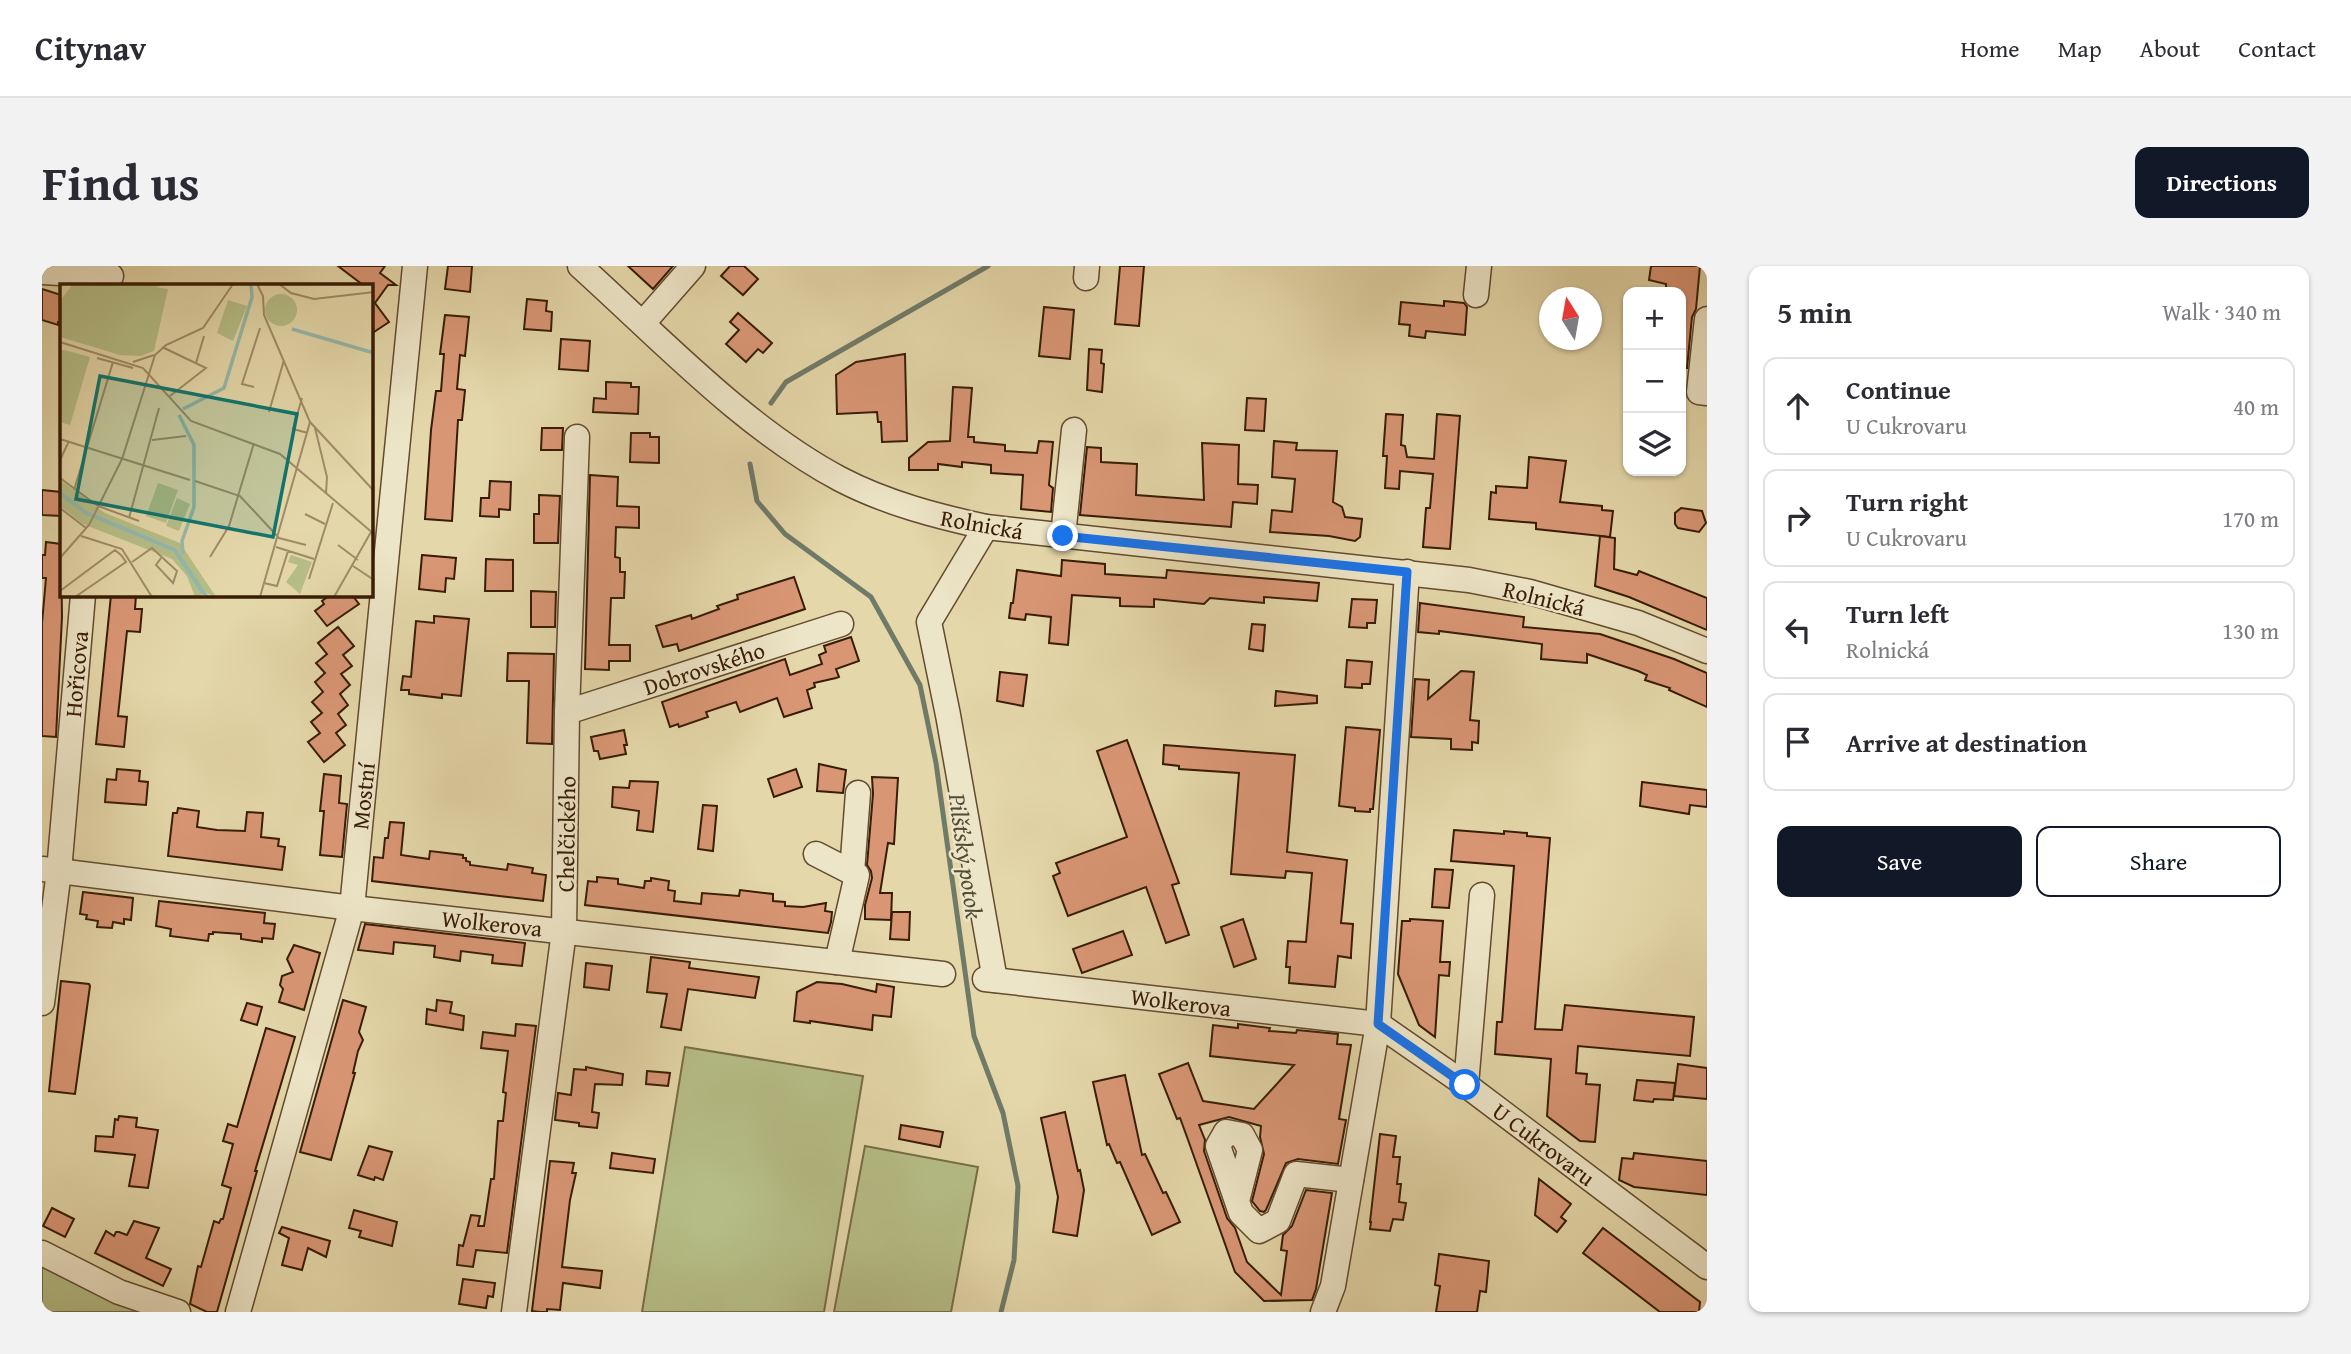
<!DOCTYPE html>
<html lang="en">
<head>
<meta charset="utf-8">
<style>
	body { margin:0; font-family:"Gentium Book Plus",serif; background:#f2f2f3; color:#2b2b33 }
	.controls { position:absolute; right:21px; top:21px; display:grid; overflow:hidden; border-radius:14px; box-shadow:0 2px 5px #0004 }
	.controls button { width:63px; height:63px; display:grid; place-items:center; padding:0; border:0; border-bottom:2px solid #e1e1e2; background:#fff; color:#2b2b33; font:35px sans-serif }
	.compass { position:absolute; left:1497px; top:21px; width:63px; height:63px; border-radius:50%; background:#fff; box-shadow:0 2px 5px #0004; rotate:349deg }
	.stop { position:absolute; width:21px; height:21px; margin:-16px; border:5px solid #1a73e8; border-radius:50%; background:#fff }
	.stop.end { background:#1a73e8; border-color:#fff; box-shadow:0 2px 7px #0008 }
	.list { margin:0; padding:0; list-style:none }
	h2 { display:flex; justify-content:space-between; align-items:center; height:91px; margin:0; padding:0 28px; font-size:30px }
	h2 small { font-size:23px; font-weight:400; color:#7c7c81 }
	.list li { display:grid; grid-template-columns:46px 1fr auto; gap:21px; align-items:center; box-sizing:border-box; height:98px; margin:0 14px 14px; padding:0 14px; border:2px solid #e1e1e2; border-radius:14px }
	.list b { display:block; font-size:26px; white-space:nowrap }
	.list p { margin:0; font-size:23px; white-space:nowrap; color:#7c7c81 }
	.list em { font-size:23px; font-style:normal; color:#7c7c81 }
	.actions { display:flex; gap:14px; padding:21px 28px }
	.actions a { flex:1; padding:16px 0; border:2px solid #111827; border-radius:14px; text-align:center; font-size:24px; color:#111827 }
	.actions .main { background:#111827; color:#fff }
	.icon { flex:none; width:38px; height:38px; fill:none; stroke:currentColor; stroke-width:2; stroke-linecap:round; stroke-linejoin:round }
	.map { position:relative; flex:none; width:1665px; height:1046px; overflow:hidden; border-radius:14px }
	header { display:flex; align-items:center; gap:42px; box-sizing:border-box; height:98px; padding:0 35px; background:#fff; border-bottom:2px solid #e1e1e2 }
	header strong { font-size:33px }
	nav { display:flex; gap:38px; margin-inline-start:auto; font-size:24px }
	.intro { display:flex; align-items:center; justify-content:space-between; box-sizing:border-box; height:168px; padding:0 42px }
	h1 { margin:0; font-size:49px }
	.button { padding:18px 32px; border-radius:14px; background:#111827; color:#fff; font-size:24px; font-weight:700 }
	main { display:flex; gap:42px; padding:0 42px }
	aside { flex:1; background:#fff; border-radius:14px; box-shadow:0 2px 5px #0004 }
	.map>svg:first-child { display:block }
	.green { fill:#b6be87; stroke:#776d46; stroke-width:2 }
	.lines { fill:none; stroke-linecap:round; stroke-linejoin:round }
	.stream { stroke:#707a69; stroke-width:5 }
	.building { fill:#d99675; stroke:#381c05; stroke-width:2 }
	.minor-casing { stroke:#634b2e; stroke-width:27 }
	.minor { stroke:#ede5c7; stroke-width:24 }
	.route { stroke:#1a73e8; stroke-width:9 }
	.labels { text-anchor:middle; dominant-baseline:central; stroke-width:5; stroke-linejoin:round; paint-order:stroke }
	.street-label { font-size:23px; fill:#381c05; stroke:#ede5c7 }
	.water-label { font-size:24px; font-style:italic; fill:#544b37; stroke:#ede5c7 }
	.inset-river { fill:none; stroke:#95b9ab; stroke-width:3.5 }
	.inset-road { fill:none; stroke:#9f8c67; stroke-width:2 }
	.view { fill:#0f766e; fill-opacity:0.15; stroke:#0f766e; stroke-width:3.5 }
	.inset-edge { fill:none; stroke:#381c05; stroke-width:3.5 }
</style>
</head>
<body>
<header>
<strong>Citynav</strong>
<nav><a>Home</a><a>Map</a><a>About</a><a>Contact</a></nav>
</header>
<div class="intro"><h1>Find us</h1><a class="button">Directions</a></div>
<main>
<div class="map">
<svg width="1665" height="1046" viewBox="0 0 1665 1046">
	<rect width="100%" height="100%" fill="#e4d7a9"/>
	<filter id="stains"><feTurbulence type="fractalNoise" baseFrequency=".00286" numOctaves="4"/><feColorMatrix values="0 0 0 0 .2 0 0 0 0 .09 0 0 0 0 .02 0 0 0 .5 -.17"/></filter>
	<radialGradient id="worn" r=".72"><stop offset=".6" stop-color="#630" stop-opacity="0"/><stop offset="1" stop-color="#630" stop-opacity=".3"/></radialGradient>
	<g class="green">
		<path d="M643 781 821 810 782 1046H600Z"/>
		<path d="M823 880 936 901 909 1046H792Z"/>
		<path d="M0 995 103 1046H0Z"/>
	</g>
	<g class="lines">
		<g class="stream">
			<path d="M729 137 744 116 946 0"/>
			<path d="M708 198 715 235 743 268 829 331 878 419 894 497 932 770 961 847 976 920 972 994 959 1046"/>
		</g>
	</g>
	<g class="building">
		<path d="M296 0H343L338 7 354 19H346L333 37 347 56 329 68V19H321Z"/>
		<path d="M406 0H430L428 26 403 23Z"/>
		<path d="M586 0H631L611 23Z"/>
		<path d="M688 0H702L716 13 701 29 679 10Z"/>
		<path d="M1078 0H1102L1097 60 1073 58Z"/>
		<path d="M1609 0H1658L1654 43 1650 51 1645 102H1639V26H1624V18L1607 14Z"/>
		<path d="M0 23 19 29V56H16V59L0 54Z"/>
		<path d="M485 33 505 35 504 45 510 46 509 65 482 63Z"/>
		<path d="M1402 35 1422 37 1425 41 1423 69 1384 65 1383 72 1367 70 1368 59 1357 58 1359 36 1402 40Z"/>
		<path d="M1002 41 1032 44 1028 93 997 90Z"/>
		<path d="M696 47 730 77 721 87 716 83 704 96 684 78 697 64 688 56Z"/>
		<path d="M403 49 427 51 423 90 418 89 415 123 423 124 420 154H416L410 255 383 253 389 164 394 125H399L402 88H398Z"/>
		<path d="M519 73 548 75 546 105 517 103Z"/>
		<path d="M1047 83 1060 84 1059 97 1062 98 1060 126 1045 124Z"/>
		<path d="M863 88 865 175 840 176 839 156H836L835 146 795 148 794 109 814 96Z"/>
		<path d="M564 116 589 117V121H597L596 148 551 146 552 132 564 133Z"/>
		<path d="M911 121 930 122 926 171H932V176L963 179V185L995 187 997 175 1011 176 1007 219 1011 222 1009 246 979 243 981 209 949 207V199L920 196V201L896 198V204H867V192L886 176 908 175Z"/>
		<path d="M1205 132 1224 133 1222 165 1203 164Z"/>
		<path d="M1344 148 1361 149 1359 179 1363 180 1365 191 1392 193 1395 148 1418 150 1408 283 1381 281 1384 242H1388L1391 208 1358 205 1357 223 1343 222 1345 190H1341Z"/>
		<path d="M500 162H521L520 184H499Z"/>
		<path d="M589 167H608V171H617V197L588 196Z"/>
		<path d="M1232 175 1255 177 1254 184 1295 185 1291 236 1300 241 1303 251 1320 253 1318 271 1313 275 1287 270 1228 266 1230 244 1250 246 1253 213 1230 211Z"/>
		<path d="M1160 177 1197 179 1196 218 1216 219 1215 238 1191 236 1189 261 1038 249 1045 181 1059 182V196L1095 198 1094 229 1162 234Z"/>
		<path d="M1487 191 1524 195 1518 236 1560 240V244L1571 245 1568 271 1494 263V257L1447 253 1449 226 1454 227V220L1485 222Z"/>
		<path d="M548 209 576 211 575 240 597 241V262L574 261 573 291 578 292V306H583L582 332H569L567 379H588V395H567V404L543 403Z"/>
		<path d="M448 215 469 216 468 244 457 243V251L438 250 439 232H447Z"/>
		<path d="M0 224 19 226V250L0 249Z"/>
		<path d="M497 229 518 230 516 277H492V248H497Z"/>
		<path d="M1639 242 1660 245 1664 257 1657 266 1636 262 1633 258V247Z"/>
		<path d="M1558 270 1573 272 1572 303 1595 309 1597 305 1665 332V364L1587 331 1553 320Z"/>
		<path d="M4 276 19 278 20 351 14 471 0 470V357L4 312H0V289H3Z"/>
		<path d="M380 289 414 292 412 313 404 312 403 326 377 323Z"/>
		<path d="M444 293 471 294V325H443Z"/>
		<path d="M1020 294 1063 298V308L1124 312 1125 304 1277 317 1275 335 1222 331V337L1168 332 1162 338 1112 333V341L1078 340V332L1030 329 1026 379 1007 377 1009 351 984 348 983 354 967 352 969 337H971L975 304 1019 310Z"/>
		<path d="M752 311 763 343 637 385 635 378 621 381 614 360 649 349 650 353 677 343 675 340 696 333 695 329Z"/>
		<path d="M489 325 514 326 513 361H489Z"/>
		<path d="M69 329H94L93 343H100L98 366 85 365 76 450 85 451 82 481 54 478Z"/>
		<path d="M288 329H310L317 338 285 360 273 345 282 338 280 335Z"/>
		<path d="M1310 333 1335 334 1333 357H1325V362L1307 361Z"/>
		<path d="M1378 337 1482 351 1481 361 1558 368 1632 393 1665 407V441L1627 424 1628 422 1603 414 1605 409 1596 405 1545 388V397L1499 393 1500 378 1397 365V368L1376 366Z"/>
		<path d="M392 350 427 353 419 430 400 428V432L367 428V424H359L361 410 369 411 374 355 392 357Z"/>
		<path d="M1210 358 1223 359 1221 385 1207 383Z"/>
		<path d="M296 361 312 380 301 389 310 400 299 408 308 419 298 428 306 439 296 448 304 459 294 467 303 479 282 496 266 476 278 467 269 456 280 447 270 436 281 426 273 416 283 407 274 397 285 388 276 377Z"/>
		<path d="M809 371 817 395 794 403 797 411 794 412 772 417 773 421 765 424 770 442 742 451 735 432 698 446 694 436 664 446 666 451 637 461 636 458 628 461 620 436 743 393 748 409 780 398 777 389 784 386 782 380Z"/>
		<path d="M466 387 512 388 510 478 485 477 487 415H465Z"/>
		<path d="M1305 394 1330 396 1328 418H1320V422L1303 421Z"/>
		<path d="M1419 405 1432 406 1428 454 1437 455 1436 477 1430 476V484L1409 483V473L1369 471 1373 413 1387 414 1386 433Z"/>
		<path d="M958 406 985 409 981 440 955 435Z"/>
		<path d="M1234 425 1275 430V437L1233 440Z"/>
		<path d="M1304 461 1338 464 1331 543H1328V546L1313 545V542L1297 540Z"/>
		<path d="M582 464 585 479H582L584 488 558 493 556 485H552L549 471Z"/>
		<path d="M1085 474 1137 617 1130 619 1147 669 1124 677 1104 621 1026 650 1011 610 1018 607 1014 597 1085 571 1055 485Z"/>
		<path d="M1122 479 1253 489 1245 586 1305 594 1299 657 1311 658 1309 688V692L1296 690 1293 721 1247 717 1248 701H1244L1246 675 1264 676 1270 607 1244 605 1243 612 1189 608 1197 507 1137 503V500L1121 498Z"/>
		<path d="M777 498 804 504 801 527 775 525Z"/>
		<path d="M75 503 98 505 97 515 106 516 104 539 63 536 65 513 74 514Z"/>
		<path d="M754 503 760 521 732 531 726 513Z"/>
		<path d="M282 508 299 510 297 537 305 538 300 591 278 589 282 545H278Z"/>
		<path d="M830 511 856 512 852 578 846 577 838 627H850L849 654 823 653V639L830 612 829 605 825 599 831 528Z"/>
		<path d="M588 515 616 516 611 566 595 564 597 545 570 541 571 521 587 522Z"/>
		<path d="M1600 516 1665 524V541L1648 539 1647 548 1598 540Z"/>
		<path d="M661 539 675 540 671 585 656 583Z"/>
		<path d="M136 542 157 545 155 561 175 564 203 565 205 546 221 547 219 571 237 573 236 580 243 581 240 604 126 590 131 547H135Z"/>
		<path d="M348 556 362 557 359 589 387 593 388 585 421 589V592H424V595L428 596V599L465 604 466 598 491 602 490 607 504 609 501 635 330 615 332 591 341 592 343 572H346Z"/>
		<path d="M1412 564 1462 568V565L1485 567V570L1508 572 1493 763 1520 764 1523 739 1652 751 1648 790 1536 780 1534 807 1545 808 1544 818 1558 819 1553 876 1538 875 1505 850 1509 793 1453 788 1455 756H1460L1472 600 1409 595Z"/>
		<path d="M1393 603 1411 604 1407 642 1390 641Z"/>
		<path d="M555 611 576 613V618L602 622 603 615H609V612L627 615 626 624 633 625 632 635 659 638 660 627 697 630 698 624 731 628V635L743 636V640L761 641 784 637 783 645 790 646 789 656 786 667 543 639 546 615 555 616Z"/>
		<path d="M41 626 91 632 89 654 82 653V658L71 656 70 662 55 661 56 655 44 653 45 649 38 648Z"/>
		<path d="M117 635 223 647 222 657 233 658 231 673 220 672V676L199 673V668L171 666V668H167L166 675 128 670 129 663 114 660Z"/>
		<path d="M850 646H868L867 674 848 673Z"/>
		<path d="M1201 653 1214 693 1192 701 1179 661Z"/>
		<path d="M1368 653 1401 655 1398 696H1408L1407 710 1397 709 1393 771 1377 759 1356 708 1360 655H1368Z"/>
		<path d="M323 658 483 677 480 700 450 697 451 689 419 685 418 695 392 691 393 680 352 676 351 688 316 684Z"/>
		<path d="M1081 665 1090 689 1040 707 1031 683Z"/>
		<path d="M252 679 278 687 262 744 237 736 241 723 238 719 240 710 251 706 245 693Z"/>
		<path d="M609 691 648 696 647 702 717 711 713 732 646 723 639 764 619 761 625 728 605 726Z"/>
		<path d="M544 697 570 700 567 724 542 721Z"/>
		<path d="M19 715 47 718 48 720 33 828 7 825Z"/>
		<path d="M775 716 800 718 834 726 835 718 852 721 849 751 831 749 830 764 768 755V757L752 755 755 726Z"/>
		<path d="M301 734 324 741 317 766 321 774 316 785 311 807H313L289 894 258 886Z"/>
		<path d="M395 734 410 736 408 747 422 750 421 764 384 758 385 743 394 745Z"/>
		<path d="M205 737 220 741 215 759 199 754Z"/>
		<path d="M474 758 494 760 465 987 434 984 431 1001 415 999 417 979 421 980 429 949 438 950 436 960H442L449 913H452L456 855H461L464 827 461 826 466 785 439 782 441 766 473 770Z"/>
		<path d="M1196 758 1228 762 1227 765 1254 767 1255 764 1296 768 1295 778 1309 779 1297 853 1304 854 1296 898 1256 893 1244 897 1224 944 1222 946 1218 945 1210 935 1222 888 1218 871 1219 860 1187 851 1157 859 1163 874 1162 885 1185 952 1193 962 1205 996 1239 1029 1245 985 1239 984 1241 969 1250 960 1264 924 1290 927 1274 1023 1270 1034 1222 1035 1193 1006 1145 871 1138 852 1135 853 1117 808 1146 797 1161 835 1212 843 1252 799 1168 790 1171 759 1196 762Z"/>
		<path d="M224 762 253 771 213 905H215L175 1046H165L148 1038 156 1000 159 1001 172 955 177 957 179 953H181L189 922 180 919 191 878 181 875 186 858 195 861Z"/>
		<path d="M1636 798 1665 802V833L1632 830Z"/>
		<path d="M544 801 581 808 580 819 553 818 550 846 557 847 555 862 537 860V857L513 854 516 827 529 829 532 803 544 804Z"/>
		<path d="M605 805 628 807 626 820 604 818Z"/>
		<path d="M1083 809 1100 889 1103 888 1121 927 1124 926 1138 956 1110 969 1078 896 1075 897 1067 878 1065 879 1051 816Z"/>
		<path d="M1595 814 1633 817 1631 834 1612 833 1611 836 1592 834Z"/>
		<path d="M1023 846 1036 905 1038 904 1042 924 1035 970 1011 966 1016 931 999 852Z"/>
		<path d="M77 850 95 852 94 861 116 864 106 922 87 920 93 889 53 885 54 870 71 871 73 853 76 854Z"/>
		<path d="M859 859 901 866 898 881 857 873Z"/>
		<path d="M1338 868 1354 870 1351 891H1358L1355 918H1359L1357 936 1364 937 1361 954 1351 953 1348 965 1328 963 1329 956H1328Z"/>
		<path d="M327 880 350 886 341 914 333 911 332 914 316 909Z"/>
		<path d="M570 887 613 893 611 907 568 902Z"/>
		<path d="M1592 887 1665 895V929L1592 921 1577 914 1580 892 1591 893Z"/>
		<path d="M508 895 532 897 530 907H534L528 934 520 1001 560 1005 558 1022 521 1017 518 1044 505 1043V1046H498L490 1045Z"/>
		<path d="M1497 913 1529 938 1519 951 1524 955 1515 966 1493 949Z"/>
		<path d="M10 942 32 953 23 971 1 960Z"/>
		<path d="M312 944 355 956 350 980 317 971 319 965 307 962Z"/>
		<path d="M92 955 117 962 104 992 129 1003 121 1020 53 987 64 965 72 970 74 966H77L85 969Z"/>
		<path d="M240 961 288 975 284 991 266 982 260 1004 240 999 247 972 237 967Z"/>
		<path d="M1561 962 1658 1036 1657 1046H1618L1541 987Z"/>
		<path d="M1397 988 1447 995 1444 1026 1438 1025 1435 1046H1394L1398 1020 1393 1019Z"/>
		<path d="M421 1013 453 1017 451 1031 446 1030 444 1042 417 1038Z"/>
	</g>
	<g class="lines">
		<defs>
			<g id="minor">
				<path d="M538 0C618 72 702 162 798 213 844 237 894 250 944 261L1427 314 1488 326 1596 357 1665 385"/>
				<path d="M0 6 69 10"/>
				<path d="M1044 12 1045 0"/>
				<path d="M1434 29 1437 0"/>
				<path d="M1665 53 1657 126 1665 127"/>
				<path d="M601 57 651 0"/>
				<path d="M944 261 887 356 906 449 953 714"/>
				<path d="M1021 270 1032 164"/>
				<path d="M525 446 799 358"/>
				<path d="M774 588 815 609 795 696"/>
				<path d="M0 603 310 642 901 708"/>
				<path d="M810 606 816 527"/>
				<path d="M943 713 1336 758 1424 819 1665 1001"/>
				<path d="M0 737 17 605 41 329"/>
				<path d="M1424 819 1440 629"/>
				<path d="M1195 935 1208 884 1200 869 1184 866 1176 880 1199 947 1217 965 1236 955 1254 908 1309 914"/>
				<path d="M0 987 77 1026 136 1046"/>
				<path d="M196 1046 310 642 373 0"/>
				<path d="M472 1046 522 665 525 446 535 171"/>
				<path d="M1281 1046 1291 1020 1336 758 1365 306"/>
			</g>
		</defs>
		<use href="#minor" class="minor-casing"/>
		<use href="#minor" class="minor"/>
	</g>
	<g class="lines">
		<path class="route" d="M1021 270 1365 306 1336 758 1423 819"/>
	</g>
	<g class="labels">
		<g class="street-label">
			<text transform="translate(940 258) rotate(10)">Rolnická</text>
			<text transform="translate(1502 332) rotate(14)">Rolnická</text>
			<text transform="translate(662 402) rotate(-18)">Dobrovského</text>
			<text transform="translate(34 408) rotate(-85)">Hořicova</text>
			<text transform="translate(321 530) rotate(-84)">Mostní</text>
			<text transform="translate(524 568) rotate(-89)">Chelčického</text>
			<text transform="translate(450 657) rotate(6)">Wolkerova</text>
			<text transform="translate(1139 736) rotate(7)">Wolkerova</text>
			<text transform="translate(1502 878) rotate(37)">U Cukrovaru</text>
		</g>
		<g class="water-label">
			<text transform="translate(924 590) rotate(82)">Pilšťský potok</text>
		</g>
	</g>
	<g transform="translate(18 18)">
		<rect width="313" height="313" fill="#e4d7a9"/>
		<path d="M13 0H108L96 3 108 5 94 67 81 72 60 71 0 53V17ZM205 26a16 16 0 1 1 32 0a16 16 0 1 1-32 0ZM168 16 187 22 173 57 157 49ZM4 66 30 73 10 141 0 138V67ZM0 196 45 229 120 259 156 313 144 308 116 264 28 227 0 206ZM98 199 118 206 106 239 86 232ZM0 212 50 241 113 268 143 313H135L127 292 112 275 23 240 0 222ZM117 214 130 220 119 247 106 242ZM231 271 252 278 240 310 226 298 238 281 228 278Z" fill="#b6be87"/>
		<path d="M0 206 28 227 116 264 149 313 141 310 113 268 26 231 0 212Z" fill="#95b9ab"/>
		<path class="inset-river" d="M232 45 314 69M123 125 164 104 192 13 191 0M119 131 134 161V223L122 257 123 270"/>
		<path class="inset-road" d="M197 0 203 12 204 31 250 138 200 313M219 0 231 9 254 15 314 8M0 58 83 84 131 137 220 170 314 250M102 63 146 84 110 112M37 74 73 84M73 78 94 71M136 79 144 52M194 103 182 100 200 44M242 114 233 145 248 149M209 128 224 76M250 138 314 207M255 144 267 193 266 210M0 155 130 196M92 156 126 152M0 176 9 157M0 194 38 222 79 237M135 197 180 212 219 254 246 261M14 206 53 78M0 224 26 244M245 230 265 240M69 234 99 124M21 252 62 265 92 313M278 261 298 276M216 263 254 275M150 273 169 242 194 159M0 274 29 241 62 175 95 71 106 61 143 44 173 0M72 278 92 264 117 287 113 299 96 281 101 274M293 282 314 296M249 295 273 219M204 299 217 302 228 267M0 307 55 266 61 271 66 278 15 313M274 313 311 248"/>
		<path class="view" d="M40 92 237 130 213 253 16 215Z"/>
		<rect width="313" height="313" class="inset-edge"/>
	</g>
	<rect width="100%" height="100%" filter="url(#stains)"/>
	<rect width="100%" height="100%" fill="url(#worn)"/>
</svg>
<div class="controls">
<button>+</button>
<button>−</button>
<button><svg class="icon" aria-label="layers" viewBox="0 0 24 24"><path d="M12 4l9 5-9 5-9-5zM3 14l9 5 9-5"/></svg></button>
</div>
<svg class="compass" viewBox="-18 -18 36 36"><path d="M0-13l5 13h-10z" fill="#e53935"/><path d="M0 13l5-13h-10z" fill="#7c7c81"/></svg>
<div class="stop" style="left:1423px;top:819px"></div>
<div class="stop end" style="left:1021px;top:270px"></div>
</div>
<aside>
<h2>5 min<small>Walk · 340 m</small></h2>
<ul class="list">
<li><svg class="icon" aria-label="ahead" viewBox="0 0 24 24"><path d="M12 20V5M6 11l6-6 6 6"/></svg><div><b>Continue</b><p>U Cukrovaru</p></div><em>40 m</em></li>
<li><svg class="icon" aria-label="right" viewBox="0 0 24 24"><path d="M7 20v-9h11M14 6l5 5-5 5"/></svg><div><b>Turn right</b><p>U Cukrovaru</p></div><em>170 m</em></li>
<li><svg class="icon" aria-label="left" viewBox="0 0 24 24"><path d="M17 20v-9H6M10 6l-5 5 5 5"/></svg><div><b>Turn left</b><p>Rolnická</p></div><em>130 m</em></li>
<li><svg class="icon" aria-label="arrive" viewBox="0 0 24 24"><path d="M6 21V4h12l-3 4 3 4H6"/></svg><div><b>Arrive at destination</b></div></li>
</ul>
<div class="actions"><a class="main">Save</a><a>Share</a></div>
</aside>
</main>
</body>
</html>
